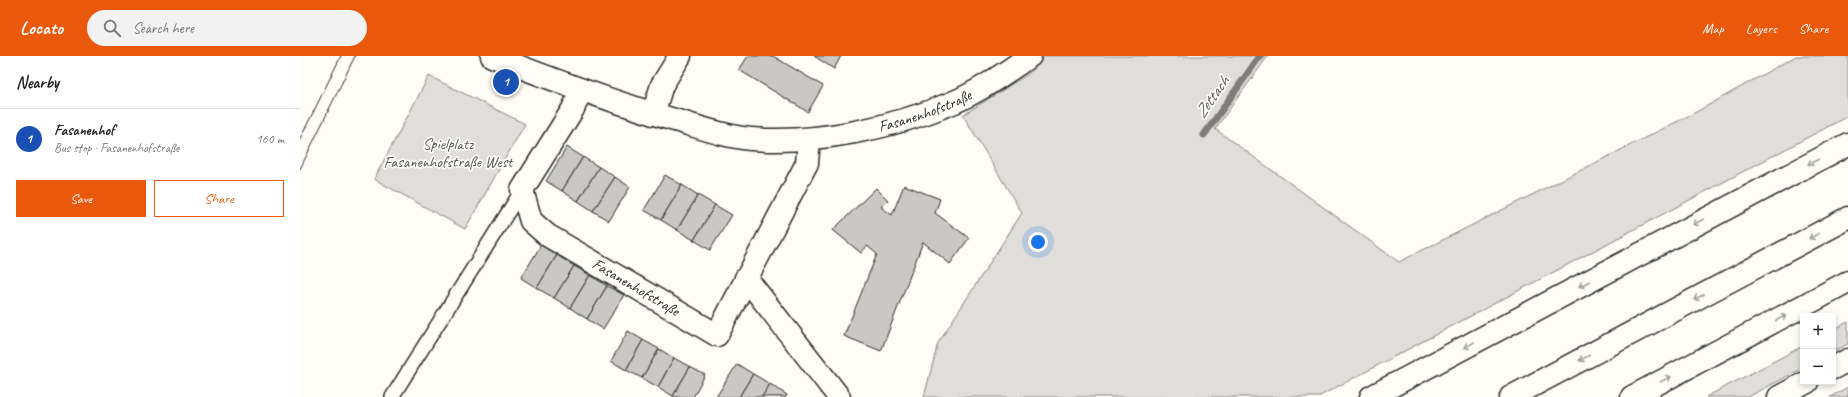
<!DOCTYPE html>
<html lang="en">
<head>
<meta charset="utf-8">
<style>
	body { margin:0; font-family:Caveat,sans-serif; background:#f2f2f2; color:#222 }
	.controls { position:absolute; right:12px; bottom:12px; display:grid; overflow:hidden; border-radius:0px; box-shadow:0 2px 6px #0003 }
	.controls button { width:36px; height:36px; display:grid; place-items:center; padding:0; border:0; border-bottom:1px solid #e0e0e0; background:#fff; color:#222; font:20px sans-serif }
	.you { position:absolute; left:738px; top:186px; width:14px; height:14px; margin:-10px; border:3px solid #fff; border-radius:50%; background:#1a73e8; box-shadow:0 0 0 6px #1a73e833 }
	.badge { display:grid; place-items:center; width:26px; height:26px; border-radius:50%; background:#ea580c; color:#fff; font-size:13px; font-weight:700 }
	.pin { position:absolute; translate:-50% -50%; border:2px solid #fff; box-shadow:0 1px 4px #0006 }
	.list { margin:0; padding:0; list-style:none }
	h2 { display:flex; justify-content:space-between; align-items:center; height:52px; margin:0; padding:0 16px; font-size:17px }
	h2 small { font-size:13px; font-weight:400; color:#767676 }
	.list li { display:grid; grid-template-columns:26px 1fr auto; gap:12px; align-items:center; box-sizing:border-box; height:60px; padding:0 16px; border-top:1px solid #e0e0e0 }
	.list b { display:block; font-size:15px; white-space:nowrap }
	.list p { margin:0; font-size:13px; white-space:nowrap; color:#767676 }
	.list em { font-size:13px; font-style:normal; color:#767676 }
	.actions { display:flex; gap:8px; padding:12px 16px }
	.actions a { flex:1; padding:9px 0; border:1px solid #ea580c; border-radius:0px; text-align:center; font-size:14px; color:#ea580c }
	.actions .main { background:#ea580c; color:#fff }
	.icon { flex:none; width:22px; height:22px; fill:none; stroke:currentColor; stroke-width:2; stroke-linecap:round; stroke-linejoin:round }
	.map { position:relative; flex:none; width:1548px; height:341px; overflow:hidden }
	header { display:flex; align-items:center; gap:24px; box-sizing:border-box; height:56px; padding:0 20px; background:#ea580c; color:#fff }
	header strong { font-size:19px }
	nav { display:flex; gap:22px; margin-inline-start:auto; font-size:14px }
	.search { width:280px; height:36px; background:#f2f2f2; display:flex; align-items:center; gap:10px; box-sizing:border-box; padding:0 14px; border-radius:22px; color:#767676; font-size:15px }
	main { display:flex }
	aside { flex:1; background:#fff }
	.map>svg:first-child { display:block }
	.green { fill:#dfdeda; stroke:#858482 }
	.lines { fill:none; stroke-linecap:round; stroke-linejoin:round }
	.stream { stroke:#7e7d7b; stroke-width:7 }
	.building { fill:#c9c8c4; stroke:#2b2b2b }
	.lane-casing { stroke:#2b2b2b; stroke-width:16 }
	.street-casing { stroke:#2b2b2b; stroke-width:25 }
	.secondary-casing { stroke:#2b2b2b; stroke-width:25 }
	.highway-casing { stroke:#2b2b2b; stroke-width:25 }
	.lane { stroke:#fdfcf7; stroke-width:13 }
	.street { stroke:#fdfcf7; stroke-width:22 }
	.secondary { stroke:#fdfcf7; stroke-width:22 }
	.highway { stroke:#fdfcf7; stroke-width:22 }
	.tram { stroke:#2b2b2b; stroke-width:1 }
	.oneway { stroke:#9e9e9b }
	.labels { text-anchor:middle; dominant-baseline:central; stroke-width:3.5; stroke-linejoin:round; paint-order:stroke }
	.street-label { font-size:16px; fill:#2b2b2b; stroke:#fdfcf7 }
	.park-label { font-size:16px; fill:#585857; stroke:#fdfcf7 }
	.water-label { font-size:17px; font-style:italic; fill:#5b5b5a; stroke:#fdfcf7 }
</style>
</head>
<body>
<header>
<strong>Locato</strong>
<div class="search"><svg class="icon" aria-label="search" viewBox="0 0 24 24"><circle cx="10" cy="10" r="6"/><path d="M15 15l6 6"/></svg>Search here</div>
<nav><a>Map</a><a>Layers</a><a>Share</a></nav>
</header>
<main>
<aside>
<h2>Nearby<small></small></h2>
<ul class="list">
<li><span class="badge" style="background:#1a4fb4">1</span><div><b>Fasanenhof</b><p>Bus stop · Fasanenhofstraße</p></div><em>160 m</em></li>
</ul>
<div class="actions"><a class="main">Save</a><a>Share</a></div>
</aside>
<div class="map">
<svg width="1548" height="341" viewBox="0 0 1548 341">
	<rect width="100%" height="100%" fill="#fdfcf7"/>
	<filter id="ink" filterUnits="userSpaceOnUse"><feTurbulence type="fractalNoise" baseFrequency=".025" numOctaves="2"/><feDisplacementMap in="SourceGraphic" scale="8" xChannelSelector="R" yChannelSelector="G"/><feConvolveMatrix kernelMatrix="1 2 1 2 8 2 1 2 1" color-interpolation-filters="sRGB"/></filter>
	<g filter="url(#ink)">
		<g class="green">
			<path d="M745 0H968L915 73 1099 206 1398 55 1496 0H1548V60L1018 341H624L638 287 722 157 663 59 728 18Z"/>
			<path d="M129 20 225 68 165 173 74 123Z"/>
			<path d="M1548 266V288L1533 296V274Z"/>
			<path d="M1503 290V312L1448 341H1406Z"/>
			<path d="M1548 331V341H1530Z"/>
		</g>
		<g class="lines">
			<path class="stream" d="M904 79 960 0"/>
		</g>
		<g class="building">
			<path d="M448 0H473L523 30 508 56 439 14Z"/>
			<path d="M514 0H541L534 13Z"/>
			<path d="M267 91 283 101 262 135 246 125Z"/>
			<path d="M283 101 299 111 278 145 262 135Z"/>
			<path d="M299 111 315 121 293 155 278 145Z"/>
			<path d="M365 119 382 129 361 164 344 154Z"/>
			<path d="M315 121 330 131 309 165 293 155Z"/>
			<path d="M382 129 398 139 377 174 361 164Z"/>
			<path d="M604 129 640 143 635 157 669 182 650 208 623 186 581 295 544 280 577 198 567 190 561 197 533 174 576 132 588 144 581 151 592 159Z"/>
			<path d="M398 139 415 149 394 184 377 174Z"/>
			<path d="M415 149 432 159 410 194 394 184Z"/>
			<path d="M241 189 257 199 237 232 221 222Z"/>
			<path d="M257 199 274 210 254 242 237 232Z"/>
			<path d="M274 210 290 219 270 252 254 242Z"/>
			<path d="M290 219 307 230 287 263 270 252Z"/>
			<path d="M307 230 324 239 303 273 287 263Z"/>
			<path d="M328 275 343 284 326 314 311 305Z"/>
			<path d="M343 284 359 293 342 322 326 314Z"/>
			<path d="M359 293 374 302 358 331 342 322Z"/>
			<path d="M374 302 390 311 373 340 358 331Z"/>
			<path d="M437 308 453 318 439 341H416Z"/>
			<path d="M390 311 405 319 393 341H375L373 340Z"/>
			<path d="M453 318 470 328 462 341H439Z"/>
			<path d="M470 328 487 339 486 341H462Z"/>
		</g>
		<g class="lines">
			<defs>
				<path id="lane" d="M92 341 222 134"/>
				<g id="street">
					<path id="s1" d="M281 34 273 53 222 134 231 165 247 179 417 279 507 107 509 83"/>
					<path d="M353 58 362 29 380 0"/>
					<path d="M446 222 539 341"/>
				</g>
				<g id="secondary">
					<path id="s2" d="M192 0C253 24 315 47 378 65 402 72 427 81 451 83 517 88 592 72 652 47 680 35 705 17 730 0"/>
				</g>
				<g id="highway">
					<path d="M1533 312 1548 304"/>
					<path d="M1071 341 1548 88"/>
					<path d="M1211 341 1548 162"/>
					<path d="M1332 341 1548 226"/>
					<path d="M1479 341 1507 326"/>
				</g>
			</defs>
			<use href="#lane" class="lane-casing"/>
			<use href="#street" class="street-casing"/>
			<use href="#secondary" class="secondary-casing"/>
			<use href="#highway" class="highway-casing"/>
			<use href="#lane" class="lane"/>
			<use href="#street" class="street"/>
			<use href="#secondary" class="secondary"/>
			<use href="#highway" class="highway"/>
			<g class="tram">
				<path d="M0 83 41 0"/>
				<path d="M0 113 55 0"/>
			</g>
		</g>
		<defs><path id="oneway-shaft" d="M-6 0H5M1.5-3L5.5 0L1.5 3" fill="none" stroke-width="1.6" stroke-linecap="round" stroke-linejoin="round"/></defs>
		<g class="oneway">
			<use href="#oneway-shaft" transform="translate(1513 106) rotate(152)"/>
			<use href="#oneway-shaft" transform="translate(1398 166) rotate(152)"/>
			<use href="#oneway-shaft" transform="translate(1514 180) rotate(152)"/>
			<use href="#oneway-shaft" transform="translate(1284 228) rotate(152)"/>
			<use href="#oneway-shaft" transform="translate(1399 241) rotate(152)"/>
			<use href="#oneway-shaft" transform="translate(1481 262) rotate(-28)"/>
			<use href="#oneway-shaft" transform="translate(1169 289) rotate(152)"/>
			<use href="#oneway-shaft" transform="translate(1284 302) rotate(152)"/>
			<use href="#oneway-shaft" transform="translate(1366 323) rotate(-28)"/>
		</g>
	</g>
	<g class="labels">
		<g class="street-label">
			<text stroke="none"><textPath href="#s2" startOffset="450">Fasanenhofstraße</textPath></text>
			<text stroke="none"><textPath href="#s1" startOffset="273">Fasanenhofstraße</textPath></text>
		</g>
		<g class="park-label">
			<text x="148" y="88">Spielplatz<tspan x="148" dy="18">Fasanenhofstraße West</tspan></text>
		</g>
		<g class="water-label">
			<text transform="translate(912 41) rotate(-55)">Zettach</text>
		</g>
	</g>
</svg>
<div class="controls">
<button>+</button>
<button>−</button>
</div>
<div class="you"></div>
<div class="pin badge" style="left:206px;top:26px;background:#1a4fb4">1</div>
</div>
</main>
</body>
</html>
